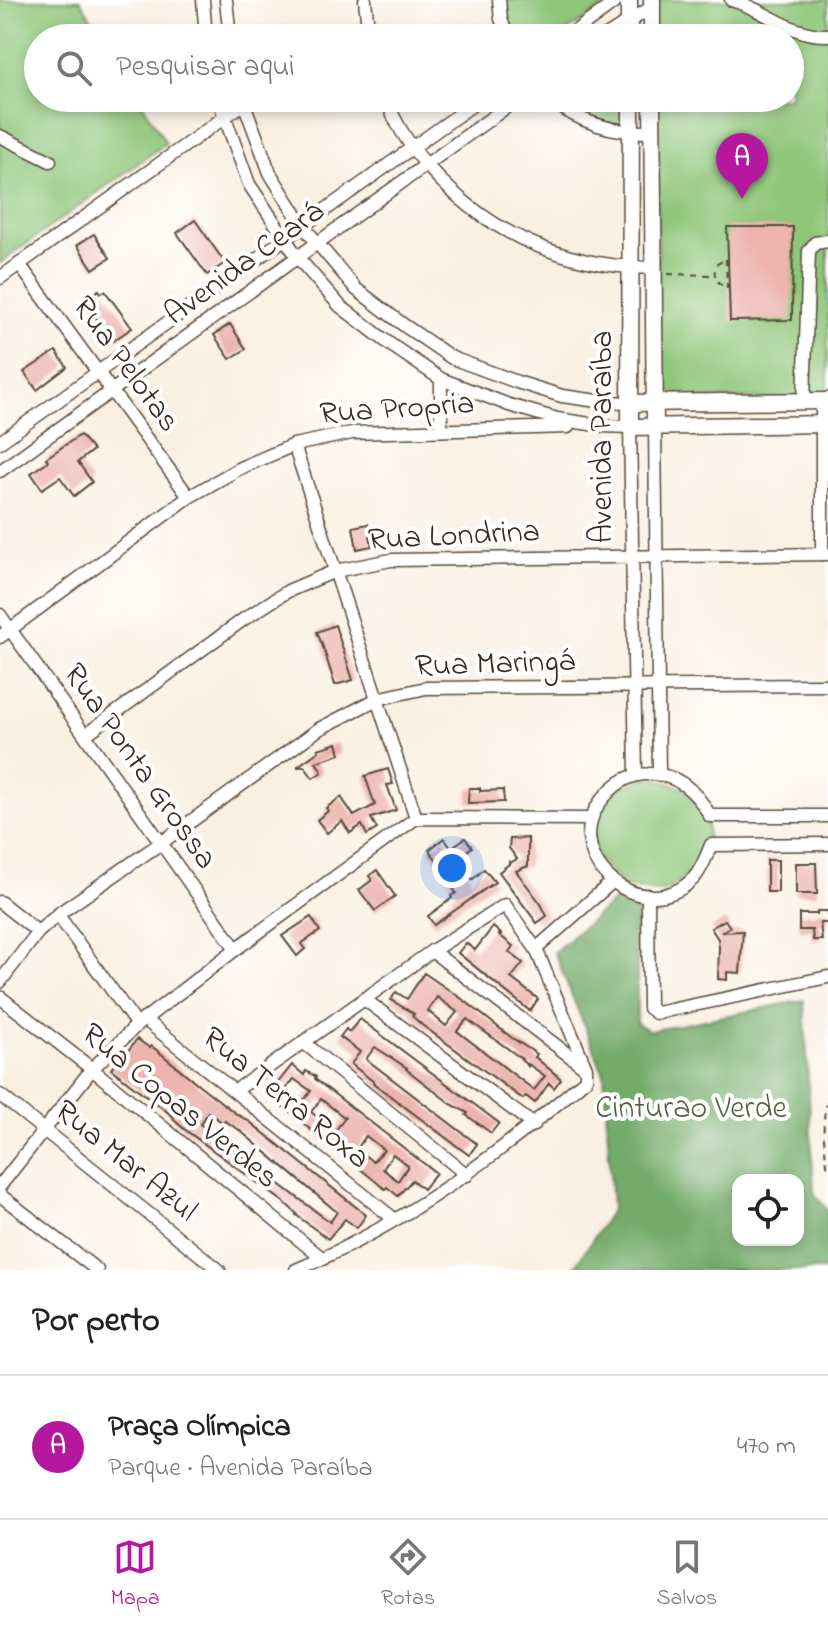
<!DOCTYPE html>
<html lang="pt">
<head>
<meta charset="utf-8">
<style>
	body { margin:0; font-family:"Indie Flower",sans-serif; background:#f6f6f6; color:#222 }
	.controls { position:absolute; right:24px; bottom:24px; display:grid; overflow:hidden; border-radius:16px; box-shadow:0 4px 12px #0003 }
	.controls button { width:72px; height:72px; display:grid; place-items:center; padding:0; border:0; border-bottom:2px solid #e0e0e0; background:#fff; color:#222; font:40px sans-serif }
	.you { position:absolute; left:452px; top:868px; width:28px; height:28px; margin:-20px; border:6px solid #fff; border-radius:50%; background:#1a73e8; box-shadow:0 0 0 12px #1a73e833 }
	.badge { display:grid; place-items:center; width:52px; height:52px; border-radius:50%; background:#b5179e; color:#fff; font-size:26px; font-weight:700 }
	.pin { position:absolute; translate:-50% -66px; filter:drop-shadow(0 2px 4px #0008) }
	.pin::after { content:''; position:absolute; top:42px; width:28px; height:24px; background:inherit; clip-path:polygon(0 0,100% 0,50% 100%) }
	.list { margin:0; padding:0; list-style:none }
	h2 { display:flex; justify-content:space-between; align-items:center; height:104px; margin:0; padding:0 32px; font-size:34px }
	h2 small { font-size:26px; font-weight:400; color:#767676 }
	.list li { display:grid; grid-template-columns:52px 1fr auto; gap:24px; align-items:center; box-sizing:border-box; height:144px; padding:0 32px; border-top:2px solid #e0e0e0 }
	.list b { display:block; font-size:30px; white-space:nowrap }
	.list p { margin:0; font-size:26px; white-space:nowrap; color:#767676 }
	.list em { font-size:26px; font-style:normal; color:#767676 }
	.icon { flex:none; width:44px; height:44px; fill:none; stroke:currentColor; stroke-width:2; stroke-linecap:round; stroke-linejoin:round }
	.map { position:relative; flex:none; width:828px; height:1270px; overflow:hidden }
	.search { position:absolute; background:#fff; box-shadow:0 4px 12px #0003; left:24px; right:24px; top:24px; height:88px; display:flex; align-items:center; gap:20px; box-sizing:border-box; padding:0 28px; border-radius:44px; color:#767676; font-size:30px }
	.sheet { height:248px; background:#fff }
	nav { display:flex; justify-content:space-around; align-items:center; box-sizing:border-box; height:112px; border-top:2px solid #e0e0e0; background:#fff; font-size:22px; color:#767676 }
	nav a { display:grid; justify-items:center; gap:4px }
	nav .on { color:#b5179e }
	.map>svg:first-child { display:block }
	.green { fill:#8fc679; stroke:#65784c; stroke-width:2 }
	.forest { fill:#73ab69; stroke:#576a44; stroke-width:2; fill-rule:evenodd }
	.building { fill:#ecb4ad; fill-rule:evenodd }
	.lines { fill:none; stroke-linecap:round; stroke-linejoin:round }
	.minor-casing { stroke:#58483b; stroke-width:15 }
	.major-casing { stroke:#58483b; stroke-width:19 }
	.path { stroke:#58483b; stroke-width:2; stroke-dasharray:6 6; stroke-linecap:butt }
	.minor { stroke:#fff; stroke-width:12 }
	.major { stroke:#fff; stroke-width:16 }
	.labels { text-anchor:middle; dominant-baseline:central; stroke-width:8; stroke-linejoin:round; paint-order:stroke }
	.street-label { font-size:32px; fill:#3b2a1e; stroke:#fff }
	.park-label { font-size:32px; fill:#58613e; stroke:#fff }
</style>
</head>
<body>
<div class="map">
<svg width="828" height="1270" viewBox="0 0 828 1270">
	<rect width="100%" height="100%" fill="#fff"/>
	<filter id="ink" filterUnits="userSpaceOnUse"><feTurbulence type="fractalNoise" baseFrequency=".0125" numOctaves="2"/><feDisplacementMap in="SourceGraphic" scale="16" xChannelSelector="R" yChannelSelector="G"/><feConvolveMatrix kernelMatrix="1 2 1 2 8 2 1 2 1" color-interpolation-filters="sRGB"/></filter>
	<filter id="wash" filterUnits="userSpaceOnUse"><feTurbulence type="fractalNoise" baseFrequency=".006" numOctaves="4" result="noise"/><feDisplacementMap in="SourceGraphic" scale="32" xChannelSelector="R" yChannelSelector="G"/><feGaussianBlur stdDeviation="1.8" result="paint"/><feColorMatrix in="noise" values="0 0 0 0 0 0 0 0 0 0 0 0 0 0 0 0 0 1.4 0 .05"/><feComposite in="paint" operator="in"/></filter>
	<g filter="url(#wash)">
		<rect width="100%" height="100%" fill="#faf0e2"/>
		<g class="green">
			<path d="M0 0H80L103 38H38V98H139L166 143 0 263Z"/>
			<path d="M505 0H613L557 38H513L505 19Z"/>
			<path d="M653 0H828V398L661 400 655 98H790V38H654Z"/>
			<path d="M555 98H626L627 129 597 122Z"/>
			<path d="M650 777 686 789 707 820 708 845 698 868 667 890 657 892 625 887 596 857 593 825 614 789Z"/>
		</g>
		<path class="forest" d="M615 900 637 912V1024L650 1031 804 1000 814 1193 828 1211V1270H573L612 1209 604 1074 554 952ZM738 1180H798V1240H738Z"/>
		<g id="blocks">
			<g class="building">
				<path d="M195 220 225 263 207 275 177 233Z"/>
				<path d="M727 227H793L792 320 730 321Z"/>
				<path d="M94 234 110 258 93 269 77 245Z"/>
				<path d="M99 290 101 293 105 291 132 328 113 341 84 301Z"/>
				<path d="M230 324 246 349 230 359 214 335Z"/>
				<path d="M56 351 67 367 37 390 24 372Z"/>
				<path d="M80 435 93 450 78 462 92 482 74 496 60 477 42 489 31 473 48 461 46 458Z"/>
				<path d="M368 524 372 546 357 549 353 527Z"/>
				<path d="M335 625 353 680 335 685 323 647 317 632Z"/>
				<path d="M337 743 340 754 316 762 322 772 313 778 304 766 298 767V766L319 751 318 749Z"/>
				<path d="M388 769 393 784 387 785 396 810 371 818 377 829 367 835 362 825 350 833 342 821 327 833 317 820 328 811 326 808 341 797 354 816 375 805 365 776Z"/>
				<path d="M469 788H480V791L503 790 504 802 468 803Z"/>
				<path d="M444 838 451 848 465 838 472 847 459 857 472 880 484 869 495 882 434 925 428 916 452 898 451 896 456 893 445 875 447 874 429 850Z"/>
				<path d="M528 838V866L516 871 541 904 547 916 537 923 499 872 509 864V862L510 863 517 859 509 848 510 839Z"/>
				<rect x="767" y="860" width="11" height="32"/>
				<path d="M796 863H816L817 894H796Z"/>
				<path d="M377 870 395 896 375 911 359 890 372 880 369 876Z"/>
				<path d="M817 911H828V923H820L822 940H813L812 930H799V914H817Z"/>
				<path d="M311 917 320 931 301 944 305 949 297 956 282 936Z"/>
				<path d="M725 920 730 927 721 932 743 931 740 973 727 972V980L718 979 719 947 718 939 711 928Z"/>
				<path d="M493 927 501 934 499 935 513 946 509 952 523 963 511 978 538 999 530 1011 458 953 466 943 475 950Z"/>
				<path d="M424 973 465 1001 512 1038 537 1054 535 1057 561 1079 554 1088 549 1083 535 1103 526 1096 523 1099 422 1025 412 1016 414 1014 391 1000 396 992 407 999ZM437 997 457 1012 446 1026 428 1011ZM467 1019 522 1059 521 1060 528 1066V1064L545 1076 534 1090 457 1031Z"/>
				<path d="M360 1019 499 1123 491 1133 466 1115 468 1113 451 1104 406 1069 407 1068 375 1047 366 1059 477 1144 469 1155 373 1083 374 1082 351 1064 360 1052 340 1037 346 1029 349 1032Z"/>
				<path d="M137 1039 150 1048 151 1046 159 1052 198 1084 235 1113 250 1122 366 1215 357 1228 345 1219 328 1239 296 1215 297 1214 285 1203 184 1129 173 1119 174 1117 111 1069 120 1057 122 1059ZM208 1112 223 1123 225 1121 238 1129 337 1212 330 1222 200 1124Z"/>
				<path d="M292 1065 304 1075 306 1071 316 1077 315 1079 436 1173 423 1189 412 1180 398 1196 387 1187 385 1189 348 1159 328 1145 290 1112 266 1095 274 1082 277 1084ZM294 1079 311 1091 301 1104 284 1091ZM321 1099 345 1118 335 1131 311 1112ZM366 1136 384 1150 373 1162 357 1149ZM393 1154 408 1166 398 1181 383 1169Z"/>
			</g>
		</g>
	</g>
	<g filter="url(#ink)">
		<use href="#blocks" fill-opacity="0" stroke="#58483b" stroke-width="2"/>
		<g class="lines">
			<defs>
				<g id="minor">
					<path d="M203 0 206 38"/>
					<path d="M226 0 230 38"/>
					<path d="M365 0 369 38"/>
					<path d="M499 0 501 19 508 38"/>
					<path d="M731 0C766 9 789 36 828 35"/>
					<path d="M566 38 618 0"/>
					<path d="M603 38 652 7"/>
					<path d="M218 98 249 184 298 258 340 306 391 345 441 379 509 405 557 419 603 426 630 427 636 775"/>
					<path d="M242 98 270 173 303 226 356 289 405 326 452 358 517 382 562 396 605 402 630 403"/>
					<path d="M386 98C395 125 412 149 431 170 490 235 565 267 653 268"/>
					<path d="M549 98C578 123 615 133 652 132"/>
					<path d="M0 136 50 161"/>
					<path d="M19 264 189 497"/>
					<path d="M0 278 243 104"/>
					<path d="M441 379V430"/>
					<path d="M804 401 809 251 815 243 828 241"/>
					<path d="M822 401V554"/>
					<path d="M655 427 659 774"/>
					<path d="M0 442 482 98"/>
					<path d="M294 445 416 818"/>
					<path d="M0 471 519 98"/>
					<path d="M0 615 236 949"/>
					<path d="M0 637 189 497 240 468 294 445 352 433 568 427"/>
					<path d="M85 735 244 619 288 591 335 571 391 560 828 554"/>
					<path d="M828 816H710C697 792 678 773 648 774 630 774 616 783 605 796 553 853 641 932 694 878 702 869 706 857 711 845L828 844"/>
					<path d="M648 895 649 1008 656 1013 828 977"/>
					<path d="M0 902 38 932"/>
					<path d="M58 915 137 1025"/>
					<path d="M536 949 612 882"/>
					<path d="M432 951 583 1066"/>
					<path d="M0 982 38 932 61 912 161 843 319 729 377 699 426 688 828 685"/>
					<path d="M0 997 92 1069 323 1259"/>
					<path d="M364 999 534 1125"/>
					<path d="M144 1019 394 1219"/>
					<path d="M303 1042 467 1175"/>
					<path d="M235 1091 432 951 505 905 536 949 586 1068V1079C499 1155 403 1225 296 1270"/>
					<path d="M0 1095 219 1270"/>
					<path d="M0 1186 92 1069 137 1025 236 949 416 818 591 819"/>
					<path d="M0 1195 97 1270"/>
				</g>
				<g id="major">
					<path d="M629 0V38"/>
					<path d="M652 0V38"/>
					<path d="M631 98 630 427 828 424"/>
					<path d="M652 98 655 427"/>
					<path d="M630 403 828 401"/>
				</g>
			</defs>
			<use href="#minor" class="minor-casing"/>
			<use href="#major" class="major-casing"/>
			<g class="path">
				<path d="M726 259 727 289C717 283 711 275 717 264Z"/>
				<path d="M668 274 714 275"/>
				<path d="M828 1101C820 1119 825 1151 828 1171"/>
			</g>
			<use href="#minor" class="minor"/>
			<use href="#major" class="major"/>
		</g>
	</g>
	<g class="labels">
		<g class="street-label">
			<text transform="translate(245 264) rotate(-36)">Avenida Ceará</text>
			<text transform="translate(125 365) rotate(54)">Rua Pelotas</text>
			<text transform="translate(397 410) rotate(-4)">Rua Propria</text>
			<text transform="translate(603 437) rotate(-90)">Avenida Paraíba</text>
			<text transform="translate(454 537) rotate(-3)">Rua Londrina</text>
			<text transform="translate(495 665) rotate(-2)">Rua Maringá</text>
			<text transform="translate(139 767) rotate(55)">Rua Ponta Grossa</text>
			<text transform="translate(285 1099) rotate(39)">Rua Terra Roxa</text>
			<text transform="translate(179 1107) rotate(39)">Rua Copas Verdes</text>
			<text transform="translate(125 1162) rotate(39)">Rua Mar Azul</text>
		</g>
		<g class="park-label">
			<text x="691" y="1109">Cinturao Verde</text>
		</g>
	</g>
</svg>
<div class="controls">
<button><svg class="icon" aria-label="locate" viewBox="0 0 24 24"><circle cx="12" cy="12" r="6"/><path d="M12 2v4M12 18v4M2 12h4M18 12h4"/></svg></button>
</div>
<div class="you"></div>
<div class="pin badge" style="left:742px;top:199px">A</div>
<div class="search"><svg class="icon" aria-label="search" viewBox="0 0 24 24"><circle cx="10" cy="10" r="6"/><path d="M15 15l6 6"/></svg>Pesquisar aqui</div>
</div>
<section class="sheet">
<h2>Por perto<small></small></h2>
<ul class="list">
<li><span class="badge">A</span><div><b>Praça Olímpica</b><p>Parque · Avenida Paraíba</p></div><em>470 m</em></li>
</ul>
</section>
<nav>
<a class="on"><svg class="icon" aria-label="map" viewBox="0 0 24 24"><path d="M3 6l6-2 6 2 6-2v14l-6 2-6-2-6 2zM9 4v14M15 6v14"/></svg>Mapa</a>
<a><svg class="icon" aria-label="directions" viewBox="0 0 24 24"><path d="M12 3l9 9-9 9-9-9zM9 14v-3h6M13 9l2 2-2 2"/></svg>Rotas</a>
<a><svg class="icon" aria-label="saved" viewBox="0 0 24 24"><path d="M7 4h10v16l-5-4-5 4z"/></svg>Salvos</a>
</nav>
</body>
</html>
